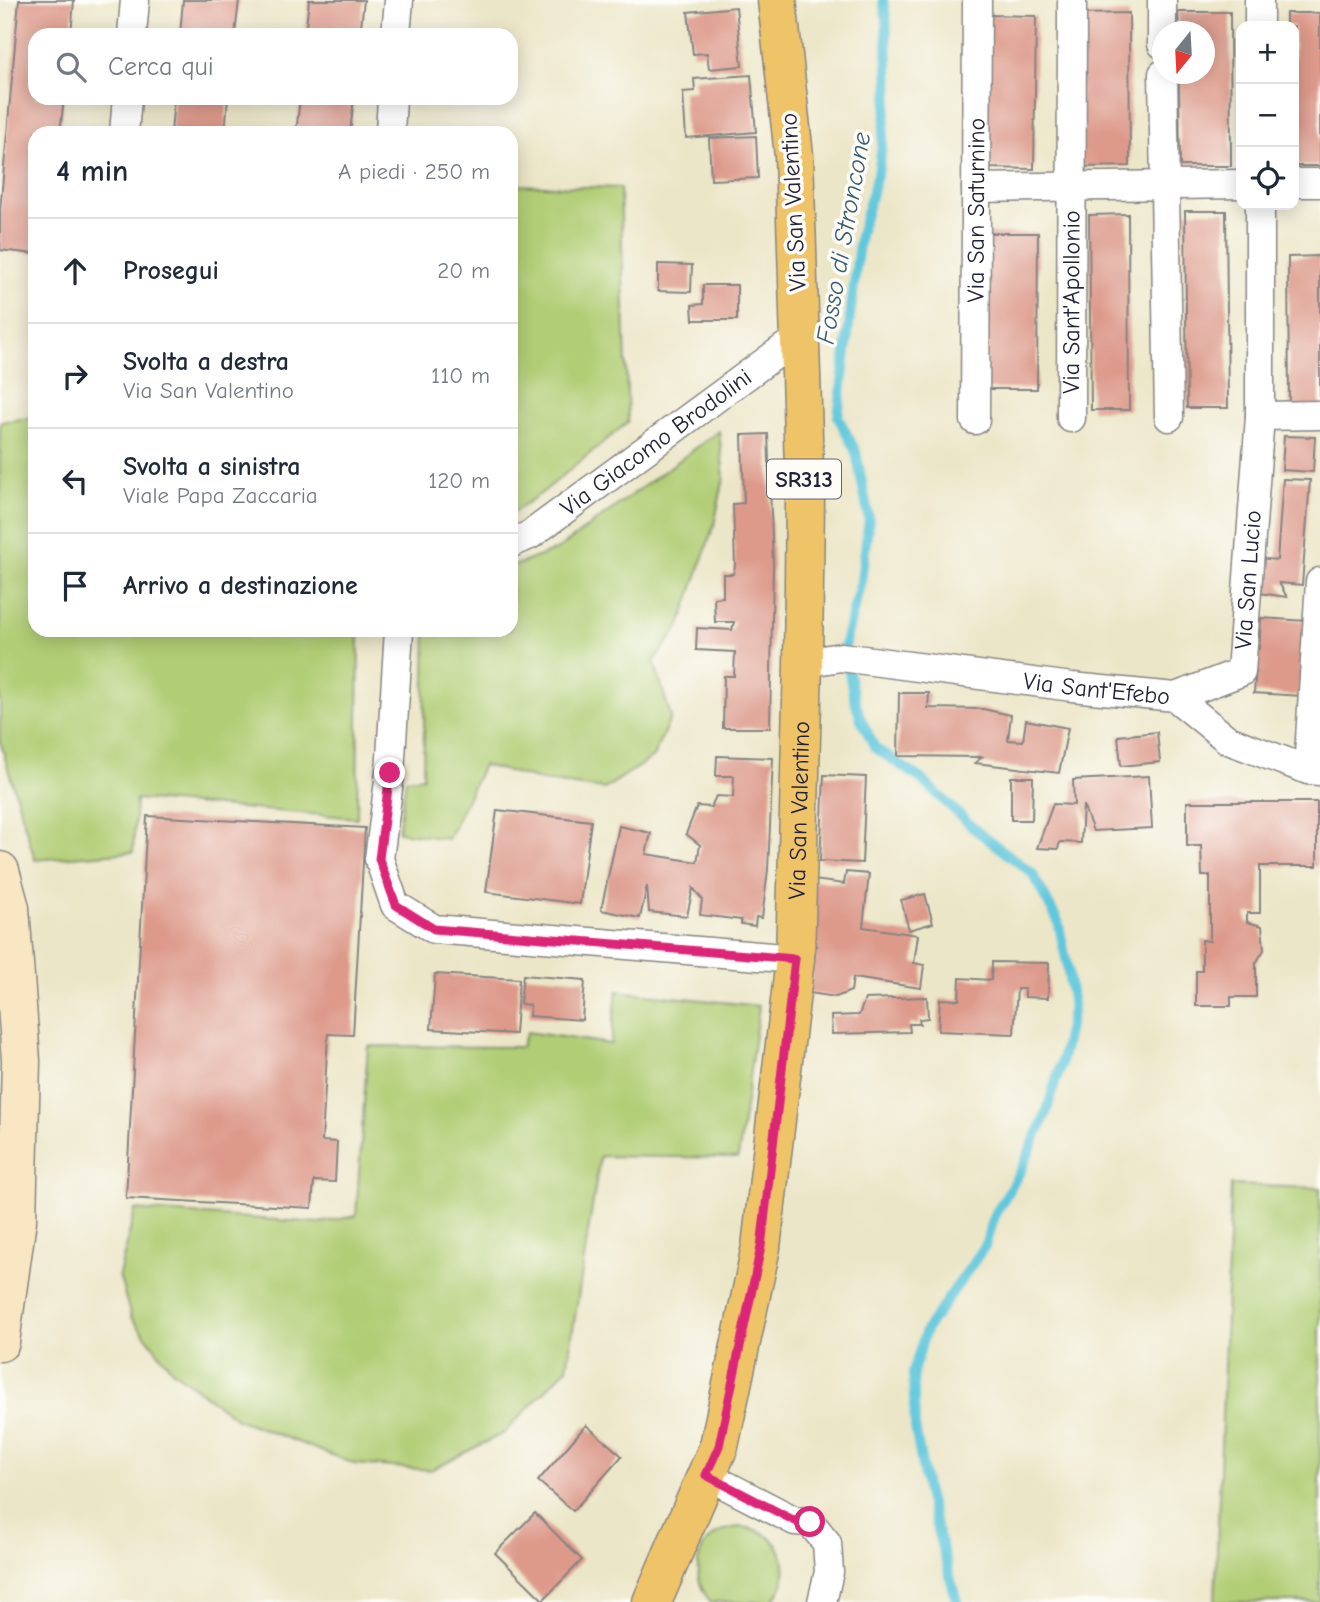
<!DOCTYPE html>
<html lang="it">
<head>
<meta charset="utf-8">
<style>
	body { margin:0; font-family:"Comic Neue",sans-serif; background:#f6f6f7; color:#1f2937 }
	.controls { position:absolute; right:21px; top:21px; display:grid; overflow:hidden; border-radius:14px; box-shadow:0 4px 18px #0003 }
	.controls button { width:63px; height:63px; display:grid; place-items:center; padding:0; border:0; border-bottom:2px solid #e0e1e3; background:#fff; color:#1f2937; font:35px sans-serif }
	.compass { position:absolute; left:1152px; top:21px; width:63px; height:63px; border-radius:50%; background:#fff; box-shadow:0 4px 18px #0003; rotate:198deg }
	.stop { position:absolute; width:21px; height:21px; margin:-16px; border:5px solid #db2777; border-radius:50%; background:#fff }
	.stop.end { background:#db2777; border-color:#fff; box-shadow:0 2px 7px #0008 }
	.list { margin:0; padding:0; list-style:none }
	h2 { display:flex; justify-content:space-between; align-items:center; height:91px; margin:0; padding:0 28px; font-size:30px }
	h2 small { font-size:23px; font-weight:400; color:#747a83 }
	.list li { display:grid; grid-template-columns:46px 1fr auto; gap:21px; align-items:center; box-sizing:border-box; height:105px; padding:0 28px; border-top:2px solid #e0e1e3 }
	.list b { display:block; font-size:26px; white-space:nowrap }
	.list p { margin:0; font-size:23px; white-space:nowrap; color:#747a83 }
	.list em { font-size:23px; font-style:normal; color:#747a83 }
	.icon { flex:none; width:38px; height:38px; fill:none; stroke:currentColor; stroke-width:2; stroke-linecap:round; stroke-linejoin:round }
	.map { position:relative; flex:none; width:1320px; height:1602px; overflow:hidden }
	.search { position:absolute; background:#fff; box-shadow:0 4px 18px #0003; left:28px; top:28px; width:490px; height:77px; display:flex; align-items:center; gap:18px; box-sizing:border-box; padding:0 24px; border-radius:21px; color:#747a83; font-size:26px }
	.panel { position:absolute; background:#fff; box-shadow:0 4px 18px #0003; left:28px; top:126px; width:490px; height:511px; border-radius:21px }
	.map>svg:first-child { display:block }
	.green { fill:#b1cd74; stroke:#6a7858; stroke-width:2 }
	.lines { fill:none; stroke-linecap:round; stroke-linejoin:round }
	.stream { stroke:#60c7dc; stroke-width:10 }
	.building { fill:#dd9a8b }
	.street-casing { stroke:#878482; stroke-width:31 }
	.secondary-casing { stroke:#878482; stroke-width:41 }
	.primary-casing { stroke:#878482; stroke-width:41 }
	.street { stroke:#fff; stroke-width:28 }
	.secondary { stroke:#f9e7c3; stroke-width:38 }
	.primary { stroke:#efc469; stroke-width:38 }
	.route { stroke:#db2777; stroke-width:9 }
	.labels { text-anchor:middle; dominant-baseline:central; stroke-width:7; stroke-linejoin:round; paint-order:stroke }
	.shield { fill:#fdfcf7; stroke:#646373; stroke-width:2 }
	.shield-label { font-size:23px; font-weight:bold; fill:#22223b }
	.street-label { font-size:24px; fill:#22223b; stroke:#fdfcf7 }
	.water-label { font-size:26px; font-style:italic; fill:#385c73; stroke:#fdfcf7 }
</style>
</head>
<body>
<div class="map">
<svg width="1320" height="1602" viewBox="0 0 1320 1602">
	<rect width="100%" height="100%" fill="#fdfcf7"/>
	<filter id="ink" filterUnits="userSpaceOnUse"><feTurbulence type="fractalNoise" baseFrequency=".0143" numOctaves="2"/><feDisplacementMap in="SourceGraphic" scale="14" xChannelSelector="R" yChannelSelector="G"/><feConvolveMatrix kernelMatrix="1 2 1 2 8 2 1 2 1" color-interpolation-filters="sRGB"/></filter>
	<filter id="wash" filterUnits="userSpaceOnUse"><feTurbulence type="fractalNoise" baseFrequency=".00686" numOctaves="4" result="noise"/><feDisplacementMap in="SourceGraphic" scale="28" xChannelSelector="R" yChannelSelector="G"/><feGaussianBlur stdDeviation="1.57" result="paint"/><feColorMatrix in="noise" values="0 0 0 0 0 0 0 0 0 0 0 0 0 0 0 0 0 1.4 0 .05"/><feComposite in="paint" operator="in"/></filter>
	<g filter="url(#wash)">
		<rect width="100%" height="100%" fill="#ece6c8"/>
		<g class="green">
			<path d="M511 185 620 188 628 422 543 492 511 514Z"/>
			<path d="M31 418 35 420V630H359L357 818 136 799 133 852 35 860 0 741V422Z"/>
			<path d="M719 431 724 478 714 525 680 626 654 661 671 717 653 757 604 789 544 781 483 765 448 839 398 832 406 779 423 777 426 630H511V567L558 549Z"/>
			<path d="M617 991 759 1006 738 1158 600 1156 567 1368 504 1433 431 1470 355 1464 237 1419 172 1370 131 1317 119 1275 135 1210 319 1223 356 1216 368 1046 521 1047 527 1032 611 1044Z"/>
			<path d="M1231 1185 1320 1188V1602H1215Z"/>
			<path d="M740 1527C749 1528 758 1529 766 1535 789 1550 790 1584 771 1602H711C694 1583 692 1553 713 1536 721 1530 731 1528 740 1527Z"/>
		</g>
		<g class="lines">
			<path class="stream" d="M883 0 886 17 889 91 879 168 860 235 838 417 856 452 869 519 861 581 844 647 853 693 860 717 875 748 921 779 977 831 1032 873 1058 921 1067 964 1073 1007 1061 1064 1045 1116 1022 1168 994 1216 985 1246 926 1330 913 1372 915 1427 927 1493 957 1602"/>
		</g>
		<g id="blocks">
			<g class="building">
				<path d="M19 0H74L71 35H35V98H64L60 133H35V254L0 250V211Z"/>
				<path d="M183 0H239L235 35H180Z"/>
				<path d="M309 0H364L360 35H305Z"/>
				<path d="M736 7 742 66 709 69 707 53 693 54 688 12Z"/>
				<path d="M1178 12H1230L1231 166H1180L1179 74H1205V32H1179Z"/>
				<path d="M1129 13 1130 166 1081 167 1080 14Z"/>
				<path d="M1286 13H1320V166H1294V26H1286Z"/>
				<path d="M988 15 1036 16 1034 169 986 168Z"/>
				<path d="M751 75 756 132 686 138 683 92 695 91 694 79Z"/>
				<path d="M174 98H228L225 133H171Z"/>
				<path d="M300 98H354L350 133H296Z"/>
				<path d="M756 136 758 178 711 180 709 138Z"/>
				<path d="M1185 211H1226L1228 408H1187Z"/>
				<path d="M1128 214 1129 410H1091L1089 215Z"/>
				<path d="M987 233H1038L1037 389H986Z"/>
				<path d="M1320 256V410H1289L1288 257Z"/>
				<path d="M658 264 692 265 691 292 658 291Z"/>
				<path d="M703 285H737V320H693L692 305 703 304Z"/>
				<path d="M768 434 773 564 770 728H723L724 676H734L735 652 696 650 697 628 732 630 734 622H715L714 598 723 597V574H733L735 566 733 504 744 503 742 435Z"/>
				<path d="M1284 436 1315 437 1313 472 1282 470Z"/>
				<path d="M1283 479 1310 480 1302 585 1279 583 1287 597 1258 593 1257 558 1277 560Z"/>
				<path d="M1261 618 1306 621 1301 696 1254 693 1256 669 1249 668 1250 649H1259Z"/>
				<path d="M899 693H929L928 708 983 709 1011 715 1008 740 1023 741 1026 720 1068 728 1059 773 975 763 982 757 898 756Z"/>
				<path d="M1157 732 1160 762 1121 766 1118 736Z"/>
				<path d="M717 756 773 758 768 870 762 918 756 917 755 926 741 924V920L700 915 702 899 693 888 687 916 649 912 647 886 640 918 601 910 619 826 651 833 646 854 697 862 700 845 686 834 697 806 711 807 716 796 733 797 734 776H716Z"/>
				<path d="M824 775 866 777 862 863 820 861Z"/>
				<path d="M1149 776 1152 828 1093 831 1083 805 1081 843 1060 842 1058 849 1037 848 1053 804 1074 805 1073 780Z"/>
				<path d="M1011 777H1033L1032 820H1011Z"/>
				<path d="M1187 802H1317V866H1260V913H1247V922L1262 926 1264 950 1256 963V997H1231V1006H1196V971H1202V940L1210 941V876H1202L1201 846H1187Z"/>
				<path d="M497 810 591 821 580 904 486 892Z"/>
				<path d="M147 816 365 828 353 1035 328 1034 322 1141 337 1142 335 1182 314 1181 312 1208 126 1198Z"/>
				<path d="M846 872 869 874 863 927 918 935 914 963 924 965 921 988 853 978 851 991 836 997 809 993 816 946 806 945 814 880 844 884Z"/>
				<path d="M925 894 933 923 909 930 901 900Z"/>
				<path d="M992 962 1049 963 1048 998 1025 997V989H1017L1014 1034 938 1031 940 999 959 1000 960 978 991 980Z"/>
				<path d="M435 974 519 979 515 1034 431 1029Z"/>
				<path d="M523 975 585 980 582 1020 529 1016 530 1005 520 1004Z"/>
				<path d="M927 997 928 1018 919 1019 920 1024H909L910 1032 832 1034 831 1016 859 1015 865 999Z"/>
				<path d="M586 1425 622 1456 573 1511 538 1481Z"/>
				<path d="M535 1513 582 1560 543 1600 495 1553Z"/>
			</g>
		</g>
	</g>
	<g filter="url(#ink)">
		<use href="#blocks" fill-opacity="0" stroke="#878482" stroke-width="2"/>
		<g class="lines">
			<defs>
				<g id="street">
					<path d="M1162 0V44"/>
					<path d="M1259 0V26"/>
					<path d="M132 35 135 0"/>
					<path d="M396 35 399 0"/>
					<path d="M1163 74 1169 417"/>
					<path d="M124 133 127 98"/>
					<path d="M390 133 392 98"/>
					<path d="M1294 183H1320"/>
					<path d="M976 188 1241 184"/>
					<path d="M1260 416 1320 415"/>
					<path id="s1" d="M1071 418 1072 0"/>
					<path id="s2" d="M975 420 977 0"/>
					<path id="s3" d="M511 543 530 535 799 337"/>
					<path d="M399 630 390 773 379 859 395 905 434 929 795 959"/>
					<path id="s4" d="M803 663 841 657 1072 687 1175 697 1228 740 1308 770 1320 771"/>
					<path id="s5" d="M1175 697 1241 672 1260 416V205"/>
					<path d="M1308 770 1320 582"/>
					<path d="M706 1475 795 1521 810 1522 827 1543 829 1572 822 1602"/>
				</g>
				<path id="secondary" d="M0 871 10 908 21 1061 17 1220 0 1342"/>
				<g id="primary">
					<path id="s6" d="M652 1602 719 1446 761 1247 795 959 803 663 805 499 794 156 777 0"/>
				</g>
			</defs>
			<use href="#street" class="street-casing"/>
			<use href="#secondary" class="secondary-casing"/>
			<use href="#primary" class="primary-casing"/>
			<use href="#street" class="street"/>
			<use href="#secondary" class="secondary"/>
			<use href="#primary" class="primary"/>
		</g>
	</g>
	<g class="lines" filter="url(#ink)">
		<path class="route" d="M390 773 379 859 396 905 434 929 795 959 761 1247 719 1446 706 1475 795 1521 810 1522"/>
	</g>
	<g class="labels">
		<rect class="shield" x="767" y="459.5" width="74" height="39" rx="5"/>
		<g class="shield-label">
			<text x="804" y="479">SR313</text>
		</g>
		<g class="street-label">
			<text transform="translate(793 202) rotate(-93)">Via San Valentino</text>
			<text stroke="none"><textPath href="#s2" startOffset="210">Via San Saturnino</textPath></text>
			<text stroke="none"><textPath href="#s1" startOffset="116">Via Sant'Apollonio</textPath></text>
			<text stroke="none"><textPath href="#s3" startOffset="177">Via Giacomo Brodolini</textPath></text>
			<text stroke="none"><textPath href="#s5" startOffset="163">Via San Lucio</textPath></text>
			<text stroke="none"><textPath href="#s4" startOffset="296">Via Sant'Efebo</textPath></text>
			<text stroke="none"><textPath href="#s6" startOffset="812">Via San Valentino</textPath></text>
		</g>
		<g class="water-label">
			<text transform="translate(844 238) rotate(-80)">Fosso di Stroncone</text>
		</g>
	</g>
</svg>
<div class="controls">
<button>+</button>
<button>−</button>
<button><svg class="icon" aria-label="locate" viewBox="0 0 24 24"><circle cx="12" cy="12" r="6"/><path d="M12 2v4M12 18v4M2 12h4M18 12h4"/></svg></button>
</div>
<svg class="compass" viewBox="-18 -18 36 36"><path d="M0-13l5 13h-10z" fill="#e53935"/><path d="M0 13l5-13h-10z" fill="#747a83"/></svg>
<div class="stop" style="left:810px;top:1522px"></div>
<div class="stop end" style="left:390px;top:773px"></div>
<div class="search"><svg class="icon" aria-label="search" viewBox="0 0 24 24"><circle cx="10" cy="10" r="6"/><path d="M15 15l6 6"/></svg>Cerca qui</div>
<section class="panel">
<h2>4 min<small>A piedi · 250 m</small></h2>
<ul class="list">
<li><svg class="icon" aria-label="ahead" viewBox="0 0 24 24"><path d="M12 20V5M6 11l6-6 6 6"/></svg><div><b>Prosegui</b></div><em>20 m</em></li>
<li><svg class="icon" aria-label="right" viewBox="0 0 24 24"><path d="M7 20v-9h11M14 6l5 5-5 5"/></svg><div><b>Svolta a destra</b><p>Via San Valentino</p></div><em>110 m</em></li>
<li><svg class="icon" aria-label="left" viewBox="0 0 24 24"><path d="M17 20v-9H6M10 6l-5 5 5 5"/></svg><div><b>Svolta a sinistra</b><p>Viale Papa Zaccaria</p></div><em>120 m</em></li>
<li><svg class="icon" aria-label="arrive" viewBox="0 0 24 24"><path d="M6 21V4h12l-3 4 3 4H6"/></svg><div><b>Arrivo a destinazione</b></div></li>
</ul>
</section>
</div>
</body>
</html>
